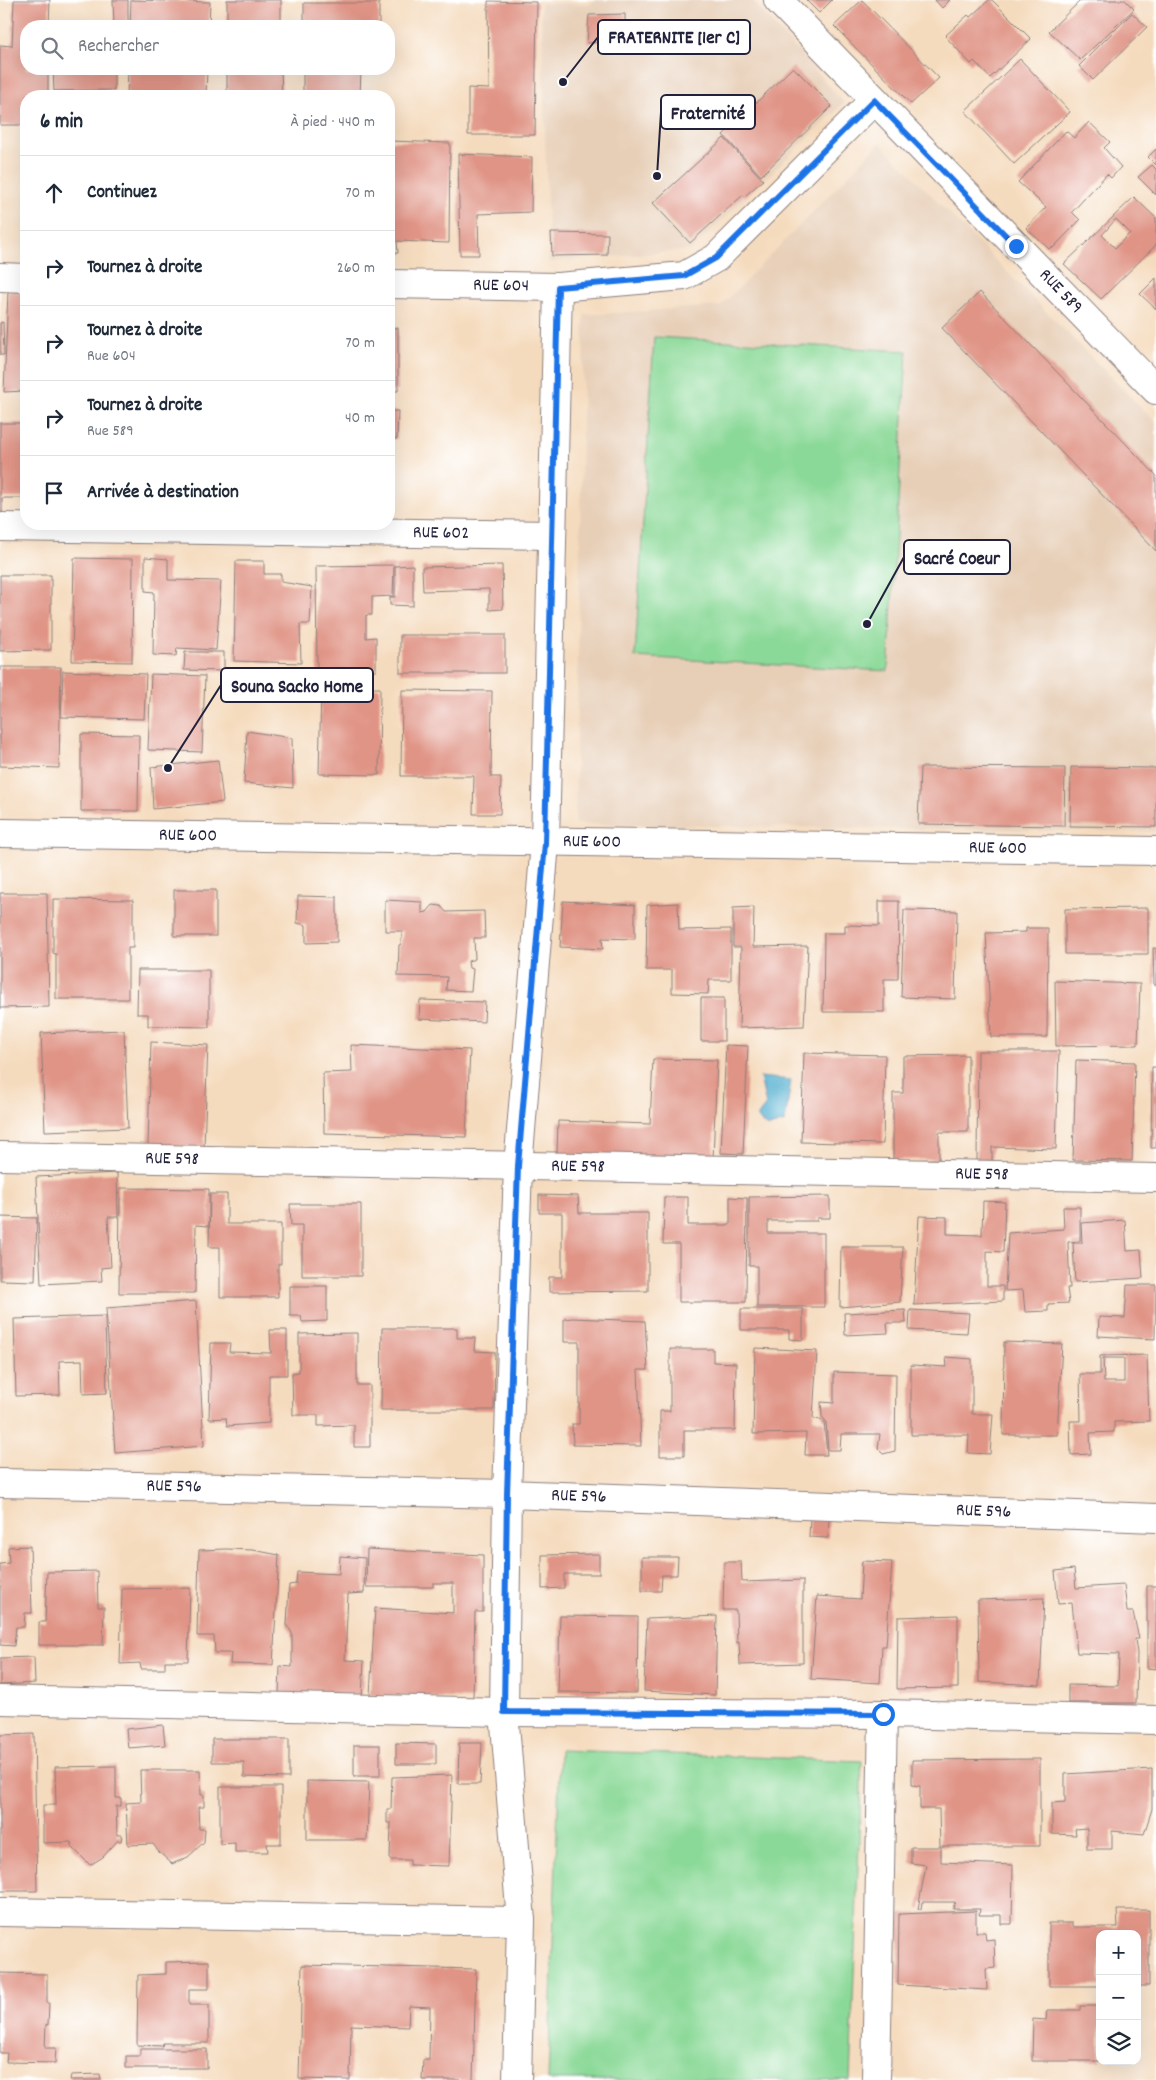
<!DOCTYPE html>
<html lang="fr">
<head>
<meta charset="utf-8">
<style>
	body { margin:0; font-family:Dekko,sans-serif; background:#f2f2f3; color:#1f2937 }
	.controls { position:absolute; right:15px; bottom:15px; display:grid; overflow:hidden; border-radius:10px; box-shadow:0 5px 20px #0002 }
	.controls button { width:45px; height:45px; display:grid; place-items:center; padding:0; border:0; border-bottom:1px solid #e0e1e3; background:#fff; color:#1f2937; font:25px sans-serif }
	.stop { position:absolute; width:15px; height:15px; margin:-11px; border:4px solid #1a73e8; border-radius:50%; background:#fff }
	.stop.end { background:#1a73e8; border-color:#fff; box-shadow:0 1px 5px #0008 }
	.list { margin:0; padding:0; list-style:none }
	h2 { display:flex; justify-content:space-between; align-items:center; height:65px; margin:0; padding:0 20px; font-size:21px }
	h2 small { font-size:16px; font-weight:400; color:#747a83 }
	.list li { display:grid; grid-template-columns:32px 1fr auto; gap:15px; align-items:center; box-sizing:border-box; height:75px; padding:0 20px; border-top:1px solid #e0e1e3 }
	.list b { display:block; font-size:19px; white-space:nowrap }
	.list p { margin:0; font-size:16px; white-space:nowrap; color:#747a83 }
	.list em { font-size:16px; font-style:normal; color:#747a83 }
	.icon { flex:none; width:28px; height:28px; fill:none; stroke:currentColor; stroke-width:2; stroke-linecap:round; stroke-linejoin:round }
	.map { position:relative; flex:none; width:1156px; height:2080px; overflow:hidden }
	.search { position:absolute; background:#fff; box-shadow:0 5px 20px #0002; left:20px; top:20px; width:375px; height:55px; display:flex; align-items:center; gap:12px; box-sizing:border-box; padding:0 18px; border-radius:20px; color:#747a83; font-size:19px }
	.panel { position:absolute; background:#fff; box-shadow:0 5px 20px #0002; left:20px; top:90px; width:375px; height:440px; border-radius:20px }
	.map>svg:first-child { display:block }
	.built { fill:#e7cfb7 }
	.green { fill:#8bd998; stroke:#567e6a }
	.water { fill:#51aecf; stroke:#3a6885 }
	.building { fill:#e09486; fill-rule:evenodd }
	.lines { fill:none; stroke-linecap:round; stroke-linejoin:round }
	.street-casing { stroke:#8c7e7c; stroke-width:30 }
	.street { stroke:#fff; stroke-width:28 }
	.route { stroke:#1a73e8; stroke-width:6 }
	.labels { text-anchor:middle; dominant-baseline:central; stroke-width:4; stroke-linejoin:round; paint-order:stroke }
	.street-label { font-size:18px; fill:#22223b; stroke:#fff }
	.leader { fill:none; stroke:#22223b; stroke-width:2 }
	.callout-dot { fill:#22223b; stroke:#fff; stroke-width:2 }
	.callout { fill:#fff; stroke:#22223b; stroke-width:2 }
	.callout-label { font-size:19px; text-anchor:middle; font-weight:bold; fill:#22223b }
</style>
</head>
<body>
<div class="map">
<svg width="1156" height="2080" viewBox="0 0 1156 2080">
	<rect width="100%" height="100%" fill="#fff"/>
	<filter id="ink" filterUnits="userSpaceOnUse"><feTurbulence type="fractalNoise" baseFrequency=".02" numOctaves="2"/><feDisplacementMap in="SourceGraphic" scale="10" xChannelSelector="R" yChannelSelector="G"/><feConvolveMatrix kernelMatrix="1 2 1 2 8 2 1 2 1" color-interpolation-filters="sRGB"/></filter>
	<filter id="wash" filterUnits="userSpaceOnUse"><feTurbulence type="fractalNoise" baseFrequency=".0096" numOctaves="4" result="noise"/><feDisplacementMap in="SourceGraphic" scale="20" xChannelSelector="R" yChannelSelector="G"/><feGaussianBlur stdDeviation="1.12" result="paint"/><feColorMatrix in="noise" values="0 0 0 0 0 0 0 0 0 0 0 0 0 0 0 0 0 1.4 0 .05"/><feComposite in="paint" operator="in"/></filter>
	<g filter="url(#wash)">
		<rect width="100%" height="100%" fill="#f5dbbe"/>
		<g class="built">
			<path d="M594 0H752L844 103 691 250 549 262 541 3 590 4Z"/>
			<path d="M880 143 1156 423V832L575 824 584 315 721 306Z"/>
		</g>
		<g class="green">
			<path d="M654 337 907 351 888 671 635 657Z"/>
			<path d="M560 1750 862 1761 850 2080H548Z"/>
		</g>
		<path class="water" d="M760 1077 791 1080 785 1122 769 1127 763 1124 757 1117 766 1105Z"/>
		<g id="blocks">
			<g class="building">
				<path d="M14 0H50L49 26H26V69H48V96H26V125H0V45L12 46Z"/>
				<path d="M113 0H128V26H114Z"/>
				<path d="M131 0 210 2 209 26H130Z"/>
				<rect x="227" y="0" width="54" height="26"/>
				<path d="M806 0H832L819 13Z"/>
				<path d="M862 0 939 78 911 104 834 26Z"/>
				<path d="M935 0H950L942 8Z"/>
				<path d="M989 0H992L1031 39 990 78 974 61 971 64 945 36 968 15 970 17Z"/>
				<path d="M1081 0H1125L1134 9 1080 60 1049 31Z"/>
				<path d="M488 1 537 2 535 135H468V88L489 89Z"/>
				<path d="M304 3H379V25L304 26Z"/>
				<path d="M1132 13 1147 27 1093 80 1079 66Z"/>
				<path d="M625 14V40L587 43 589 15Z"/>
				<path d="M1020 59 1070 112 1014 164 965 111Z"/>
				<path d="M793 67 832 106 761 176 723 135Z"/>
				<path d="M53 69H114V90L54 91Z"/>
				<path d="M128 69H207L206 96H127Z"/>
				<path d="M227 69H281L282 96H227Z"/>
				<path d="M303 69H361L360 96H303Z"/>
				<path d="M1089 122 1110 142 1104 148 1121 167 1111 178 1107 174 1072 212 1080 220 1053 248 1051 247 1049 249 1026 228 1046 207 1018 182 1066 131 1074 138Z"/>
				<path d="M724 138 763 180 745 196 743 195 690 243 653 203Z"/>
				<path d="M389 141 450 143 449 243 397 241 398 253H389Z"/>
				<path d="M1156 149V165L1148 157Z"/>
				<path d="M458 154 532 157 531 212 478 214 479 255H460Z"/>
				<path d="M1152 165 1156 169V195L1138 177Z"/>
				<path d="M1134 197 1156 218V245L1101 299 1064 264ZM1116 219 1130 233 1115 248 1102 235Z"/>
				<path d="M551 233 608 234 607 255 552 256Z"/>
				<path d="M1156 278V309L1140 294Z"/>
				<path d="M8 291 26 293V391L4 392Z"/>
				<path d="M980 292 1156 475V551L942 328Z"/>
				<path d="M3 322 4 355H0V323Z"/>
				<path d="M389 327 398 328V391H389Z"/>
				<path d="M389 411H398L397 439H389Z"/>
				<path d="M0 423H26V498H2V517H0Z"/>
				<path d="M145 557 168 559V580L221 581 216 650 177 648 176 656 153 655 154 592 145 591Z"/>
				<path d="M74 558 133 559 132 662 72 661Z"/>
				<path d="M236 561H264V574H281V582L312 587 310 624H300L301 663 234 661Z"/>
				<path d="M394 565 393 596 372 597V615H366V638L376 637V671L317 672 316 566Z"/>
				<path d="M413 565V606L390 605V597H395V566Z"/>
				<path d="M502 565 503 609 489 610V589L423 591 422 567Z"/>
				<path d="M0 575H51V650L0 651Z"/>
				<rect x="400" y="635" width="105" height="38"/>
				<path d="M185 652H224V671L184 670Z"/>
				<path d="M0 667H61L59 768 0 766Z"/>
				<path d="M63 671 146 674 144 719 61 717Z"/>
				<path d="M151 674 205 676 202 752 148 750Z"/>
				<path d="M380 688 379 775 319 774 321 689Z"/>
				<path d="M402 690 492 691 491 777H501L500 814H473L474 776H401Z"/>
				<path d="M247 731 292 738 293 788 244 783Z"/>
				<path d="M81 734 139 735 138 811H81Z"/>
				<path d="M218 760 223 802 153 809 151 767Z"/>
				<path d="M920 767 1065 768 1064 826 918 824Z"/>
				<path d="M1071 767 1156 768V827L1070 826Z"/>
				<rect x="174" y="890" width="42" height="46"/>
				<path d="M0 893H47L49 1007 0 1008Z"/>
				<path d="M298 896 337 897V942L306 943V925L297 923Z"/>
				<path d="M53 899 133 900V948H128V999H56V954L53 953Z"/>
				<path d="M385 900 422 902V913L427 912 433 905 441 906 446 912 484 911 485 938H474L475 959 468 961 469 968 473 969 471 991 446 990 447 977 398 976 399 945 401 944 403 931H385Z"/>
				<path d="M563 901 635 905V939L602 938 603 949 560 947Z"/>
				<path d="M879 901H899L898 979H884V1012H823L824 933H845V925L879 926Z"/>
				<path d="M678 903 679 930 731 929V980H709L708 994 672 993V970H646L647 905Z"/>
				<path d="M754 907 753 947 808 946 804 1026 739 1028 741 947H733V908Z"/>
				<path d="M1148 908V954H1065V909Z"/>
				<path d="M904 910 957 911 955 999 901 997Z"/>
				<path d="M1026 928H1048L1047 1037H991L986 933 1026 932Z"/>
				<path d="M1153 948H1156V985H1154Z"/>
				<path d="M138 970H209V1027L148 1026V1014H137Z"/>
				<path d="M1055 981 1140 984 1138 1045 1056 1046Z"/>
				<rect x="701" y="998" width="23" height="43"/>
				<path d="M420 1000 485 1002 484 1022 419 1019Z"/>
				<path d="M124 1030 128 1128 45 1131 41 1033Z"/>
				<path d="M151 1042 208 1045 204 1147 148 1145Z"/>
				<path d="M351 1045 470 1050 466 1137 324 1133 323 1073 352 1072Z"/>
				<path d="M726 1045 748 1046 743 1154 721 1153Z"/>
				<path d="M978 1051H1059L1056 1149 992 1147V1162H977Z"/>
				<path d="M804 1053 885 1055 883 1144 801 1142Z"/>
				<path d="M968 1055V1132H939V1159L893 1160V1093H903V1056Z"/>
				<path d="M653 1059 717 1060 713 1159 557 1155 558 1121 650 1124Z"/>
				<path d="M1076 1060 1135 1062 1132 1161 1073 1160Z"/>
				<path d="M1152 1067H1156V1148H1151Z"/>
				<path d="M117 1173 118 1217H108L111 1267 101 1268 102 1281 41 1284 36 1177Z"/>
				<path d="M120 1188 209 1189V1226L196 1225 195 1293H119Z"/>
				<path d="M210 1194H227V1224H281V1264H278V1297H220V1247H209Z"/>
				<path d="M539 1195 578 1196 579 1213H648V1291L549 1292V1277H562V1213H539Z"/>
				<path d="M830 1196V1218H817V1221H768V1233H824V1307H757V1266H749V1197Z"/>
				<path d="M664 1197H688V1225H730V1197L747 1198 746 1302H679V1244H663Z"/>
				<path d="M983 1201 1005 1202 1003 1252 987 1251V1286H1003V1301L914 1305 919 1216 947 1217V1234L982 1235Z"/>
				<path d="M290 1204H361V1276H302V1225H291Z"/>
				<path d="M1063 1207H1080V1241L1068 1242 1070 1288H1067L1069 1303 1048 1304V1311L1025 1312 1023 1290 1005 1291 1008 1233 1064 1229Z"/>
				<path d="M0 1217 37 1218 35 1281 0 1280Z"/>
				<path d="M1125 1220 1127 1251 1141 1250 1143 1278 1075 1282 1073 1243H1082L1081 1223Z"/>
				<path d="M841 1247H903L900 1302 840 1307Z"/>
				<path d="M1127 1285H1156L1155 1339 1098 1336 1099 1317 1125 1318Z"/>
				<path d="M290 1286H327V1321L302 1322 301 1316H290Z"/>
				<path d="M196 1301 204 1446 115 1453 106 1308Z"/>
				<path d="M741 1309H803V1340L789 1339V1330H741Z"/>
				<path d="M905 1310 906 1323H887L888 1333 845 1335 844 1313Z"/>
				<path d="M910 1310 969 1313 967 1333 909 1330Z"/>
				<path d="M105 1316 107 1393 83 1394 82 1360 59 1361 60 1395 16 1396 14 1319Z"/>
				<path d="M572 1318 645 1321 648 1370H638L641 1446 573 1445 572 1424H579V1342H564V1319Z"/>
				<path d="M382 1328H457V1338H475L474 1351 495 1352 494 1410H381Z"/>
				<path d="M270 1330H287V1375H269V1423L227 1426 226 1418 209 1419 211 1343H230L229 1352 271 1353Z"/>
				<path d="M357 1333V1385H370V1447H354V1425L318 1426V1415H293L292 1373 299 1372V1334Z"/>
				<path d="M1004 1342 1062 1344 1057 1435H1003Z"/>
				<path d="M755 1348 817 1351 813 1418 824 1421 827 1455H805L806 1433 753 1434Z"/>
				<path d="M670 1349H713V1362L736 1363 735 1430H684V1456H660V1411H670Z"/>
				<path d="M1147 1355 1149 1421 1114 1422V1432L1090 1433 1091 1454 1071 1455 1070 1421H1081L1080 1374H1100V1356ZM1103 1358H1124V1382H1104Z"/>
				<path d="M946 1357 972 1359V1414H993L990 1454 968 1453 969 1435H911V1365L947 1367Z"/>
				<path d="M834 1372 896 1374 895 1451 883 1454 878 1449 880 1434H841L840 1450H828L826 1421 822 1417 821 1402 834 1403Z"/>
				<path d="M810 1517 829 1518 828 1538 809 1537Z"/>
				<path d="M30 1546 32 1613H25L24 1627H16L14 1646 0 1645V1564L9 1563 8 1547Z"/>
				<path d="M227 1549 253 1550 279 1555 273 1665 230 1664 231 1653H215L214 1636H197L199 1550Z"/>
				<path d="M367 1549 483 1555V1612H475L473 1699 370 1695 375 1608 453 1613V1583H433V1587H366Z"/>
				<path d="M599 1554V1574H564V1588L542 1589V1555Z"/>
				<path d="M340 1556 365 1558 364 1593 348 1594 345 1660 364 1661 362 1697 279 1694 280 1666 292 1667V1633L287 1625 289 1585 296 1584 297 1572 339 1574Z"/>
				<path d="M642 1557H678L677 1575H662L661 1591H642Z"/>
				<path d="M862 1561 892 1562 886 1646H882L880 1683 811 1679 817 1596 860 1599Z"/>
				<path d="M724 1562H741L742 1582 803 1580V1663L740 1665 739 1642 737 1643 736 1610H723Z"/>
				<path d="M1074 1569 1076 1588 1124 1585 1127 1612H1133L1139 1639H1135L1137 1653 1136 1703H1068V1685L1118 1686 1119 1654 1077 1653 1072 1603 1058 1604 1055 1571Z"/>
				<path d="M97 1571 98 1607H104L103 1645H39V1622H45L47 1572Z"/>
				<path d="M1147 1586H1156V1669L1147 1668Z"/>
				<path d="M190 1588 188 1661H165V1669H141L140 1663 120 1664 122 1589Z"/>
				<path d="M1044 1598 1040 1685 979 1682 978 1600Z"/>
				<path d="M958 1615V1688L897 1689 898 1617Z"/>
				<path d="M560 1616 638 1617 637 1693 558 1692Z"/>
				<path d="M717 1616 715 1695 644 1691 647 1619Z"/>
				<path d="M34 1657 35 1683 0 1685V1658Z"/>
				<path d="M163 1725 165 1745 128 1748 126 1729Z"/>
				<path d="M34 1734 37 1891H0V1735Z"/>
				<path d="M212 1739H289V1778L244 1777V1762H212Z"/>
				<path d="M396 1743 436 1744V1764H396Z"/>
				<path d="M459 1743H482L480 1784H458Z"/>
				<rect x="354" y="1745" width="26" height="31"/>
				<path d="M1040 1759V1846H940L939 1809H920V1786L912 1785V1760Z"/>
				<path d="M116 1766V1798H121V1806H116L117 1835H122L121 1841H117L103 1857 90 1865 72 1847 71 1842 43 1843V1805H56L55 1767Z"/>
				<path d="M1152 1769V1809L1144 1834 1112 1831V1849H1087V1828L1075 1829 1076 1835 1052 1834V1803L1065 1802V1774Z"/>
				<path d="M140 1770H200L201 1795H204V1807H198L199 1829H205L204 1842 188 1857 172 1864 159 1852 153 1844 128 1845 126 1803 141 1802Z"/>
				<path d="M452 1775 449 1866 410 1865V1860H390L391 1823H387V1809H391L392 1777Z"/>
				<path d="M307 1781 369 1782 367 1840H307Z"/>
				<path d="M220 1787H281V1844H267L268 1852H235V1843L220 1844Z"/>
				<path d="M911 1847H941V1862L1013 1865 1012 1924H1001V1915H979L980 1909H953L955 1902H922L921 1909H918L926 1865 911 1863Z"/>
				<path d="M1117 1910H1149V1986H1137V1934H1100V1986H1049V1923H1072V1927H1118Z"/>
				<path d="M976 1911V1932H985L986 1940 994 1939 995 1968 986 1969 987 1990 898 1985 899 1914Z"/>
				<path d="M209 1961V1989H189V2005H209V2043H163L162 2046 137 2045 138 1975 166 1974V1962Z"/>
				<path d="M302 1965 476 1969 473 2080H422L423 2060H429L430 2007 409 2006 408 2027 351 2025 350 2080 299 2079Z"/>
				<path d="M0 1973 47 1974V2003H49L48 2025 46 2024 45 2048H56L55 2063 6 2062 7 2053H0Z"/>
				<path d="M1080 2006H1100V2061H1032L1033 2019 1046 2020 1047 2010H1080Z"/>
				<path d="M140 2049H207V2068H126V2056H140Z"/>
				<path d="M100 2074 101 2080H70L71 2075Z"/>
			</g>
		</g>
	</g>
	<g filter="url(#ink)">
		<use href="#blocks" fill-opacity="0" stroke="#8c7e7c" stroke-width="1"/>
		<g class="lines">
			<defs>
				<g id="street">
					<path id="s1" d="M778 0 1156 390"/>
					<path d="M0 277 26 278"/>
					<path id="s2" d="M389 284 558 287 684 276 716 258 874 100"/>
					<path id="s3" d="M0 527 552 535"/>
					<path id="s4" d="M0 833 1156 851"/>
					<path id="s5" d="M0 1156 1156 1178"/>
					<path id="s6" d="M0 1483 507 1494 1156 1518"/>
					<path d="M0 1700 504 1712 883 1714 1156 1720"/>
					<path d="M0 1912 521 1921"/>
					<path d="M517 2080 521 1921 504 1712 507 1494 518 1166 545 843 558 287"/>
					<path d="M876 2080 883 1714"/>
				</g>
			</defs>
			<use href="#street" class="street-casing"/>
			<use href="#street" class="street"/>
		</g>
	</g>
	<g class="lines" filter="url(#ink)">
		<path class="route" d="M883 1714 504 1712 507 1494 518 1166 545 843 558 287 684 276 716 258 874 100 1016 246"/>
	</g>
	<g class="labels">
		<g class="street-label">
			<text stroke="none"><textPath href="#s2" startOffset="112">RUE 604</textPath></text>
			<text stroke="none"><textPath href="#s1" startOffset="406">RUE 589</textPath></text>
			<text stroke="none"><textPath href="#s3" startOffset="441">RUE 602</textPath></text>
			<text stroke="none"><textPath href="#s4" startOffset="188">RUE 600</textPath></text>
			<text stroke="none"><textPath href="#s4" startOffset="592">RUE 600</textPath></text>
			<text stroke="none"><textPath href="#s4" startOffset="998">RUE 600</textPath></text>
			<text stroke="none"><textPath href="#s5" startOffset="172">RUE 598</textPath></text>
			<text stroke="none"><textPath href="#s5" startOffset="578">RUE 598</textPath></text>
			<text stroke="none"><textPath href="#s5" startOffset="982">RUE 598</textPath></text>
			<text stroke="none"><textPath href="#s6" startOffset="174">RUE 596</textPath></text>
			<text stroke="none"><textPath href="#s6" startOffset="579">RUE 596</textPath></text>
			<text stroke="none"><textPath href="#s6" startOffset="984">RUE 596</textPath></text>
		</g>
	</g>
	<path class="leader" d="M563 82L598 37M657 176L661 112M867 624L904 557M168 768L221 685"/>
	<g class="callout-dot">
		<circle cx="563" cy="82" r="5"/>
		<circle cx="657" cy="176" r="5"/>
		<circle cx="867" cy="624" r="5"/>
		<circle cx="168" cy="768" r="5"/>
	</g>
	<g class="callout">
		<rect x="598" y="20" width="152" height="34" rx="5"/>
		<rect x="661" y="95" width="94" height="34" rx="5"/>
		<rect x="904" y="540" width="106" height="34" rx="5"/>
		<rect x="221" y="668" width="152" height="34" rx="5"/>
	</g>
	<g class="callout-label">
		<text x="674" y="43">FRATERNITE [1er C]</text>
		<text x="708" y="119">Fraternité</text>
		<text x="957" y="564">Sacré Coeur</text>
		<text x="297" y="692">Souna Sacko Home</text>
	</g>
</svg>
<div class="controls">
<button>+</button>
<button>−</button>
<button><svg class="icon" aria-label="layers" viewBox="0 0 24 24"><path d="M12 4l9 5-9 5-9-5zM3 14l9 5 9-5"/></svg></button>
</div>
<div class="stop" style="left:883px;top:1714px"></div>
<div class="stop end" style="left:1016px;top:246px"></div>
<div class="search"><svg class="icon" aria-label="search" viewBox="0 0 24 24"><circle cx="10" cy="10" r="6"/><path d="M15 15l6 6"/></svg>Rechercher</div>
<section class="panel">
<h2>6 min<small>À pied · 440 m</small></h2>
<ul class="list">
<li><svg class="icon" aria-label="ahead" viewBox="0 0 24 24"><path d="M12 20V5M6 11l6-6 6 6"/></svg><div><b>Continuez</b></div><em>70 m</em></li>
<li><svg class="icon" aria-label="right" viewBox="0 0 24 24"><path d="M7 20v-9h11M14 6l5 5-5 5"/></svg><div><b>Tournez à droite</b></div><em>260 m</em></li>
<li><svg class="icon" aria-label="right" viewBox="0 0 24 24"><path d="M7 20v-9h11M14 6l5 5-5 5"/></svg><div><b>Tournez à droite</b><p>Rue 604</p></div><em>70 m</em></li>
<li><svg class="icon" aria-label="right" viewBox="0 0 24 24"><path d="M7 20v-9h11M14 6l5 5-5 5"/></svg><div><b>Tournez à droite</b><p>Rue 589</p></div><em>40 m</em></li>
<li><svg class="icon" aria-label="arrive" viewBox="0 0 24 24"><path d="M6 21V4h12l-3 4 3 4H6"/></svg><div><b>Arrivée à destination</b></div></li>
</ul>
</section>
</div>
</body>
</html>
